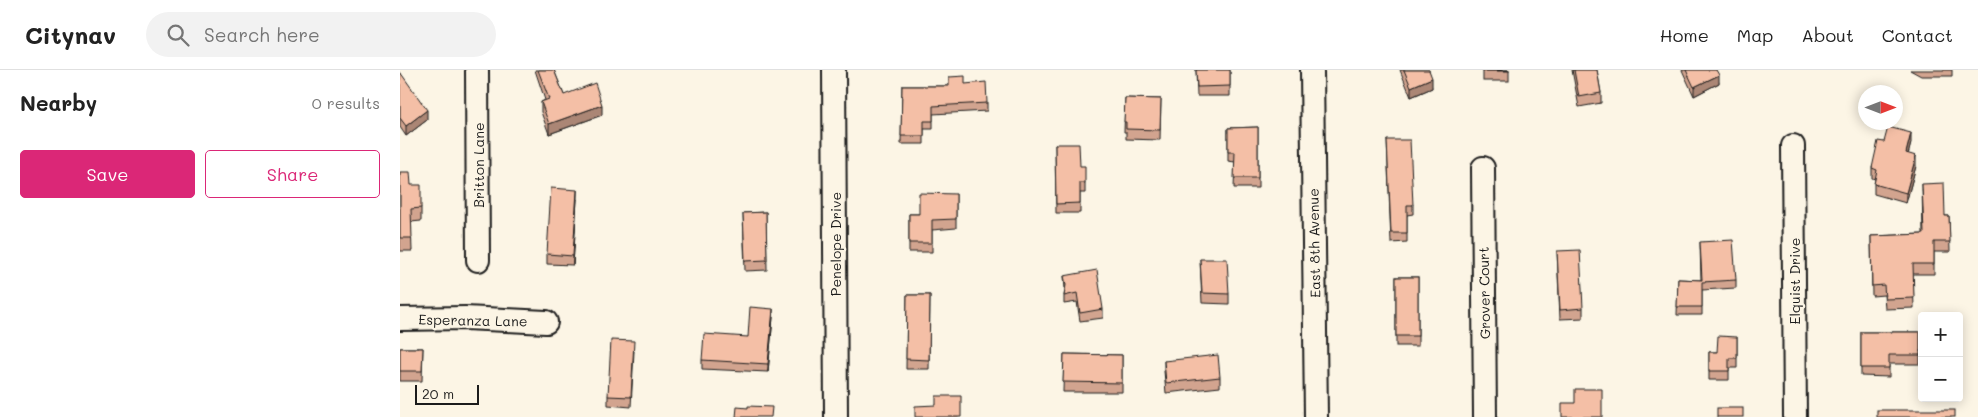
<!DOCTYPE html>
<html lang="en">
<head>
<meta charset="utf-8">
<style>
	body { margin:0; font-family:Mali,sans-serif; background:#f2f2f2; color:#222 }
	.controls { position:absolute; right:15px; bottom:15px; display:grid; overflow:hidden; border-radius:5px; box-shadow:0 2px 12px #0003 }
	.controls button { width:45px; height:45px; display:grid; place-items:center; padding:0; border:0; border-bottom:1px solid #e0e0e0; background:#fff; color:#222; font:25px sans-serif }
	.compass { position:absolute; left:1458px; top:15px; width:45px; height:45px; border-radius:50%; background:#fff; box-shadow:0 2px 12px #0003; rotate:90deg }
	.scale { position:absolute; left:15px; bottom:12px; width:64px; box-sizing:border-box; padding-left:5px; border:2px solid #1c1c1c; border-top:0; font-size:14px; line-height:18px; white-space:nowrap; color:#1c1c1c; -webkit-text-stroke:4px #fcf5e5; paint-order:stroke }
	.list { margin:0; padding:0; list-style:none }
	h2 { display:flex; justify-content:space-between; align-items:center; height:65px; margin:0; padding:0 20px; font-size:21px }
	h2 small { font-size:16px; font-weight:400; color:#767676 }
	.actions { display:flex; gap:10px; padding:15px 20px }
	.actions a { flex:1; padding:11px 0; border:1px solid #db2777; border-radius:5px; text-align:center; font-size:18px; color:#db2777 }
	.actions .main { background:#db2777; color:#fff }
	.icon { flex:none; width:28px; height:28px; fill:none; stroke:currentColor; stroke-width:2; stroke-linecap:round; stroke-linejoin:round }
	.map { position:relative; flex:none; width:1578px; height:347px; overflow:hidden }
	header { display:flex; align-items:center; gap:30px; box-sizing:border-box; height:70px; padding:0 25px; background:#fff; border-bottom:1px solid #e0e0e0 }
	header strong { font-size:24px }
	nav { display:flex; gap:28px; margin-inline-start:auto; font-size:18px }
	.search { width:350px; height:45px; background:#f2f2f2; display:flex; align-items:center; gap:12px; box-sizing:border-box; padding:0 18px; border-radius:28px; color:#767676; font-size:19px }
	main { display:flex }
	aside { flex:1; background:#fff }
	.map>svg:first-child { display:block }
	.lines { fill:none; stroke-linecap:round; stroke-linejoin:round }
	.street-casing { stroke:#1c1c1c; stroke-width:26 }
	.street { stroke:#fcf5e5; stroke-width:22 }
	.wall { fill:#d2a48f; stroke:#1c1c1c }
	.shaded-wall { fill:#ab8674; stroke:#1c1c1c }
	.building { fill:#f4bfa6; stroke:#1c1c1c }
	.labels { text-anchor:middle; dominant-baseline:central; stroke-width:4.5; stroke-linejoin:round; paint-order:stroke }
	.street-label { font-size:14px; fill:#1c1c1c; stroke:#fcf5e5 }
</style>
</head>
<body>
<header>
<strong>Citynav</strong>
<div class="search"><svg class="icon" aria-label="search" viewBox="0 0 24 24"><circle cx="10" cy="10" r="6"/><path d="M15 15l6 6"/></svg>Search here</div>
<nav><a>Home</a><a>Map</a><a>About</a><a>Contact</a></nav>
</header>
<main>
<aside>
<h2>Nearby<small>0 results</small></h2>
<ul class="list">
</ul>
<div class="actions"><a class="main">Save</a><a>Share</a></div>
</aside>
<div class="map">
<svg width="1578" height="347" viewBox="0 0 1578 347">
	<rect width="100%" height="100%" fill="#fcf5e5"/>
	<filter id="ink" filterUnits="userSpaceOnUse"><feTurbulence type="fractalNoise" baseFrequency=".02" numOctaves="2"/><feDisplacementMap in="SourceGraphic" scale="10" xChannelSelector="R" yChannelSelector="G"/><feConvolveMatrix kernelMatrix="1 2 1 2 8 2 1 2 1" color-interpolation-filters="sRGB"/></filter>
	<g filter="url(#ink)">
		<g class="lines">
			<defs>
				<g id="street">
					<path d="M77 0 78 190"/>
					<path d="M434 0 436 347"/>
					<path d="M912 0 916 347"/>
					<path d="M1393 76 1395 347"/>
					<path d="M1083 98 1085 347"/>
					<path d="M0 249 65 248 146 252"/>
				</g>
			</defs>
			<use href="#street" class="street-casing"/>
			<use href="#street" class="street"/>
		</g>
		<g class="wall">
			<path d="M135 0H154L164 25 202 45 149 64 141 42V32L145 30Z"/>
			<path d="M796 0H830V26H797Z"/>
			<path d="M1000 0H1029L1032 18 1011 27Z"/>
			<rect x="1083" y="0" width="26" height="11"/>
			<path d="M1172 0H1197L1201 23V33L1179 37Z"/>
			<path d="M1282 0H1316L1319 13 1294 26Z"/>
			<path d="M1510 0H1552V6H1521Z"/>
			<path d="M0 2 27 50 6 66 0 57Z"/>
			<path d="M549 7 565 14 587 33V41L533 44V59H524V74H501L502 16H549Z"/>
			<path d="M725 28 761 29 760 70 726 69V62H724Z"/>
			<path d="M858 57V118H834L835 92 828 91V58Z"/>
			<path d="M987 70 1013 135V144L1007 145V172L991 173Z"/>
			<path d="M1484 72 1511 73 1508 84 1516 96 1506 133 1474 124V114L1475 109 1472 108V98Z"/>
			<path d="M655 74 680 96 685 113V123H680V143H656Z"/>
			<path d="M0 102 11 115 21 138V151L11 152 12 181H0Z"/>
			<path d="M1522 114 1545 146H1549L1550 182H1534V204H1513L1514 238 1485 239 1484 225 1472 226 1471 166 1523 164Z"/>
			<path d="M556 124V158L532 160V182H509V144H519Z"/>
			<path d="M177 129 173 195 147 194V184Z"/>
			<path d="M366 142 367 200 345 201 343 143Z"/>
			<path d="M1300 172 1336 210V218L1302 220V245H1277L1278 209 1301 210Z"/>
			<path d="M1157 181 1183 238V248L1160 249Z"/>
			<path d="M800 189 829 224V234L802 233Z"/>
			<path d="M664 206 703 239V248L680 251 677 232 664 234V226L665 219Z"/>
			<rect x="996" y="207" width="22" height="69"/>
			<path d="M507 225H530L529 299H506Z"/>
			<path d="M373 247 368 302 302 299V290L348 267Z"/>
			<path d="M1461 262H1520V294H1489V307L1461 306Z"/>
			<path d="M1337 267V298H1329V310H1309V282H1317Z"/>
			<path d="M0 278H23L22 311H0Z"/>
			<path d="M234 281 231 337 208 335V326Z"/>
			<path d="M664 284 722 285V322H663Z"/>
			<path d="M764 291 820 307V317L766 323 764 301Z"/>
		</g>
		<g class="shaded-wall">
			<path d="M1319 5V13L1294 26V17Z"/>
			<path d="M1032 8V18L1011 27V17Z"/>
			<path d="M202 35V45L149 64V54Z"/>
			<path d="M27 40V50L6 66V56Z"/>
			<path d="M1511 63V73L1506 93V83Z"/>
			<path d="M1516 86V96L1506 133V123Z"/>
			<path d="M177 120V129L173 195V186Z"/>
			<path d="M373 239V247L368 302V294Z"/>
		</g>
		<g class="building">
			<path d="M138 0H154L164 25 195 13 202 35 149 54 141 32 149 29Z"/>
			<path d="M796 0H830V16L797 17Z"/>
			<path d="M1004 0H1029L1032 8 1011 17Z"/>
			<rect x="1083" y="0" width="26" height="1"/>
			<path d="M1174 0H1197L1201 23 1179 27Z"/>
			<path d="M1286 0H1316L1319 5 1294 17Z"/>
			<path d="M0 2 27 40 6 56 0 48Z"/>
			<path d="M565 6V14L586 12 587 33 533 36V51H524V66H501L502 16H549V7Z"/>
			<path d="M725 28 761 29 760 60 726 59V52H724Z"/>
			<path d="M858 57V108H834L835 82H828V58Z"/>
			<path d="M1488 57 1511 63 1506 83 1516 86 1506 123 1474 114 1477 100 1472 98 1478 71 1484 72Z"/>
			<path d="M987 70H1010L1013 135H1007V163H991Z"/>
			<path d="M655 74H679L680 96H685V113H680V133L656 134Z"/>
			<path d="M0 102H10L11 115H21V138L11 139 12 168H0Z"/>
			<path d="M1544 113 1545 146H1549L1550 172H1534V194H1513L1514 228 1485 229 1484 215 1472 216 1471 166 1524 164 1522 114Z"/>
			<path d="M151 118 177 120 173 186 147 184Z"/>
			<path d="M519 123 556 124V149L532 150V173H509V144H519Z"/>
			<path d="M366 142 367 190 345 191 343 143Z"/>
			<path d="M1333 170 1336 210 1302 212V237H1277L1278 209 1302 210 1300 172Z"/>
			<path d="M1180 180 1183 238 1160 240 1157 181Z"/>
			<path d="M800 189H827L829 224 802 223Z"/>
			<path d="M697 200 703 239 680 243 677 223 664 226 666 215 664 206Z"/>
			<rect x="996" y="207" width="22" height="59"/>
			<path d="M507 225H530L529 290 506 289Z"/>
			<path d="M350 237 373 239 368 294 302 290 304 264 348 267Z"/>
			<path d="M1461 262H1520V285H1489V298H1461Z"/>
			<path d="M1318 266 1337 267V288H1329V301H1309V282H1317Z"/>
			<path d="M211 270 234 271 231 327 208 326Z"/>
			<path d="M0 278H23L22 301H0Z"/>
			<path d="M664 284 722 285V313L663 312Z"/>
			<path d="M818 285 820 307 766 313 764 291Z"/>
			<path d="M1175 319H1202V347H1162V333H1175Z"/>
			<path d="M536 326H561V347H515V336L536 335Z"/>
			<path d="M348 336 372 337 371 347H336L337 337 348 338Z"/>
			<rect x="1317" y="338" width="26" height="9"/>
			<rect x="1477" y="340" width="78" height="7"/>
		</g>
	</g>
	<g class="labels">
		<g class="street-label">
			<text transform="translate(78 95) rotate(-90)">Britton Lane</text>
			<text transform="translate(914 173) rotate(-91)">East 8th Avenue</text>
			<text transform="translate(435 174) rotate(-90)">Penelope Drive</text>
			<text transform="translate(1394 211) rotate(-90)">Elquist Drive</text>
			<text transform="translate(1084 223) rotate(-91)">Grover Court</text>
			<text transform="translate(73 250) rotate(1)">Esperanza Lane</text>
		</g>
	</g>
</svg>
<div class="controls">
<button>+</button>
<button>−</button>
</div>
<svg class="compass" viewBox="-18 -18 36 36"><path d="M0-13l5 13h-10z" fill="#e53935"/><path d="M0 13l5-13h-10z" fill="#767676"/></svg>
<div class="scale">20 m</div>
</div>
</main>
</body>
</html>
